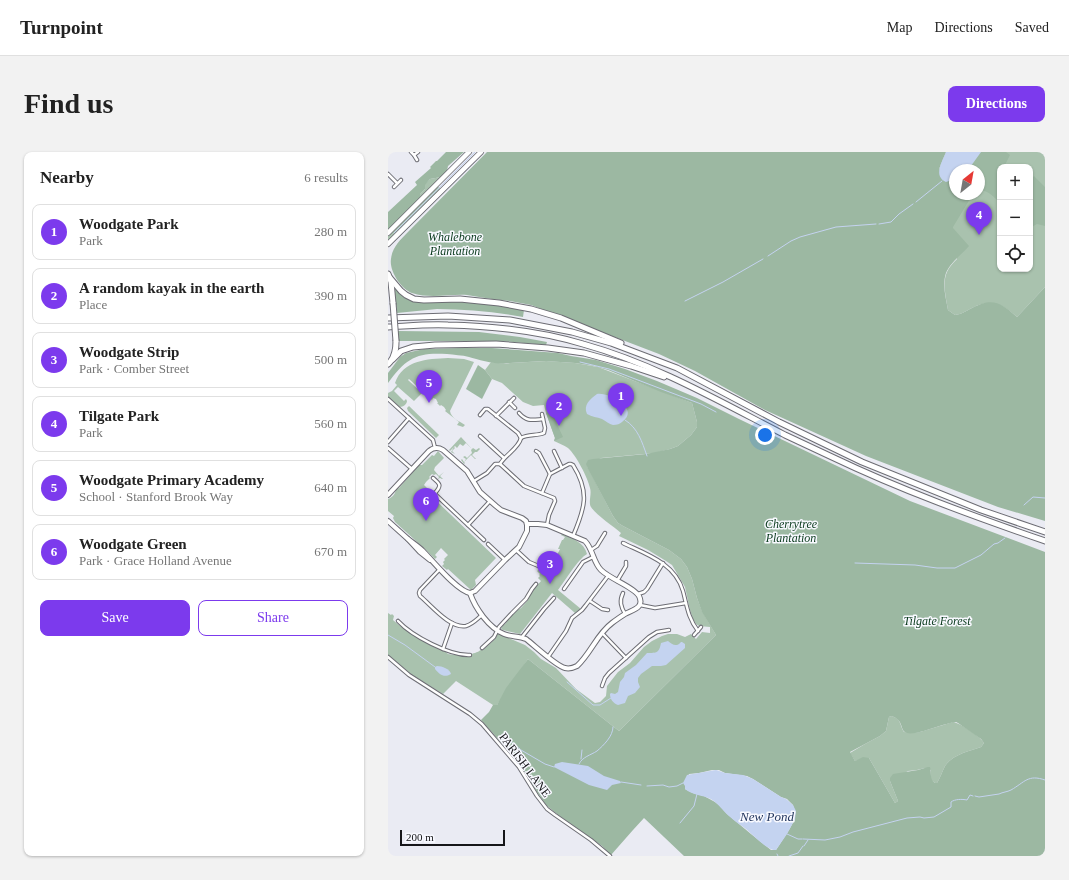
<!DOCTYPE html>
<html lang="en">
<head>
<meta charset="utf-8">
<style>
	body { margin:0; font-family:Georgia,serif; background:#f2f2f2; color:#222 }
	.controls { position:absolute; right:12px; top:12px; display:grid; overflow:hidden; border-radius:8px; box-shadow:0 1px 3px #0004 }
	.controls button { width:36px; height:36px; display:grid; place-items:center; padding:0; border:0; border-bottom:1px solid #e0e0e0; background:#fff; color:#222; font:20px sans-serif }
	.compass { position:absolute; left:561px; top:12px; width:36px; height:36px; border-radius:50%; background:#fff; box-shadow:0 1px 3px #0004; rotate:31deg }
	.scale { position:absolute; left:12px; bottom:10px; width:105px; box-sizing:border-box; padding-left:4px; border:2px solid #161619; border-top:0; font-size:11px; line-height:14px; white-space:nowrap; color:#161619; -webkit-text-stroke:3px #f8f9ff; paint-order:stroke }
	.you { position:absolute; left:377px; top:283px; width:14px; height:14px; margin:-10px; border:3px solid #fff; border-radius:50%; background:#1a73e8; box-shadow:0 0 0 6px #1a73e833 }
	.badge { display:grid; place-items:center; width:26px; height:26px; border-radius:50%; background:#7c3aed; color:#fff; font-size:13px; font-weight:700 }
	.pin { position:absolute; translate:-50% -33px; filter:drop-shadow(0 1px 2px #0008) }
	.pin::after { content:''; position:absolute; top:21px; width:14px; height:12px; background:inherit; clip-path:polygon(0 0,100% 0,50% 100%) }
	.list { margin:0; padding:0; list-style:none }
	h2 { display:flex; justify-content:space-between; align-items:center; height:52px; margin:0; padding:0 16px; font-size:17px }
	h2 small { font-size:13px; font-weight:400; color:#767676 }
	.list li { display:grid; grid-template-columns:26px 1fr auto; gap:12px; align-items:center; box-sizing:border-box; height:56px; margin:0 8px 8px; padding:0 8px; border:1px solid #e0e0e0; border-radius:8px }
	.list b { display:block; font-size:15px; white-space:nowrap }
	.list p { margin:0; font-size:13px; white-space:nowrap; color:#767676 }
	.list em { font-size:13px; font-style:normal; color:#767676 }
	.actions { display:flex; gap:8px; padding:12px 16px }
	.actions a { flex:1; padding:9px 0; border:1px solid #7c3aed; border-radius:8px; text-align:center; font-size:14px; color:#7c3aed }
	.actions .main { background:#7c3aed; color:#fff }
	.icon { flex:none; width:22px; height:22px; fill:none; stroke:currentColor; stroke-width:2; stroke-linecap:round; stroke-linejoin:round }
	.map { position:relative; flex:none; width:657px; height:704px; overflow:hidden; border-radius:8px }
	header { display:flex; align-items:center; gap:24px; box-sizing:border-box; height:56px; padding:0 20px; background:#fff; border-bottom:1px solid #e0e0e0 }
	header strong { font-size:19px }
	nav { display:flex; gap:22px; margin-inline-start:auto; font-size:14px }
	.intro { display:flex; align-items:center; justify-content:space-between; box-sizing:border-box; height:96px; padding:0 24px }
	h1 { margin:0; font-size:28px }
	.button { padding:10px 18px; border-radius:8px; background:#7c3aed; color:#fff; font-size:14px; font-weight:700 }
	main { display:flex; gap:24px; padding:0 24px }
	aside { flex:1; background:#fff; border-radius:8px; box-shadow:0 1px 3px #0004 }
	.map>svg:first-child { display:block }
	.green { fill:#a9c2ae; fill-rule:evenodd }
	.forest { fill:#9cb8a2; fill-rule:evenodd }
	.water { fill:#c4d3f0 }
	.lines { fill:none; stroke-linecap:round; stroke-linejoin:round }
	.stream { stroke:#c4d3f0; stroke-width:1 }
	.street-casing { stroke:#6d6d74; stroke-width:4.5 }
	.secondary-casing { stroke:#6d6d74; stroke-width:6 }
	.primary-casing { stroke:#6d6d74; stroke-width:6 }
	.highway-casing { stroke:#6d6d74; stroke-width:7 }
	.street { stroke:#fff; stroke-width:2.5 }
	.secondary { stroke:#fff; stroke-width:4 }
	.primary { stroke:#fff; stroke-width:4.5 }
	.highway { stroke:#fff; stroke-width:5 }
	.highway-bridge-casing { stroke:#6d6d74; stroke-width:7; stroke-linecap:butt }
	.highway-bridge { stroke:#fff; stroke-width:5 }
	.labels { text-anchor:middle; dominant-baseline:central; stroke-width:3; stroke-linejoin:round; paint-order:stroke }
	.park-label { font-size:12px; font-style:italic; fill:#08391b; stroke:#f8f9ff }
	.street-label { font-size:12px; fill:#161619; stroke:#f8f9ff }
	.water-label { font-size:13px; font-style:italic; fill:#24375e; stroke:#f8f9ff }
</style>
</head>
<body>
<header>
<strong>Turnpoint</strong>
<nav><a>Map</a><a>Directions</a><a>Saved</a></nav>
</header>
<div class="intro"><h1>Find us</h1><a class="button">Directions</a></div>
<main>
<aside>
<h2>Nearby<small>6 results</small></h2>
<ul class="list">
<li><span class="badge">1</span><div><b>Woodgate Park</b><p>Park</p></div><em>280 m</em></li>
<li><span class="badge">2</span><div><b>A random kayak in the earth</b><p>Place</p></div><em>390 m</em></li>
<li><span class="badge">3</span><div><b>Woodgate Strip</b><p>Park · Comber Street</p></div><em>500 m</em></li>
<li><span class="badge">4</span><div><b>Tilgate Park</b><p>Park</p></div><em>560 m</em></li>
<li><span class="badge">5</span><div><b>Woodgate Primary Academy</b><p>School · Stanford Brook Way</p></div><em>640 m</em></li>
<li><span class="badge">6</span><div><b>Woodgate Green</b><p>Park · Grace Holland Avenue</p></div><em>670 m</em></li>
</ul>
<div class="actions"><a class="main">Save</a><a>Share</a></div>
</aside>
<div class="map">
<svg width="657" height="704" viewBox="0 0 657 704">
	<rect width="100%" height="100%" fill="#eaebf3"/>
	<g class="green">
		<path d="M558 0H657V135L629 165C615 152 602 146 584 156 578 159 574 162 567 163L560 158C558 146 554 131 559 120 561 115 565 111 569 107L551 17ZM612 15H642V117H612ZM567 18H591V42H567Z"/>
		<path d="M53 25 32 46V42L37 37 36 33 42 27Z"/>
		<path d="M50 34 51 36 53 37 0 89V84Z"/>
		<path d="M60 206 76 207 86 210 62 259C63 266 71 269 77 273L75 275 69 273 71 270 57 259 58 258 56 255 53 253 52 254 49 251H50L48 247 45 246 44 248 21 227 20 228 34 241 26 249 10 235 6 239 16 249 18 247 19 249C19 252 15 255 12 255L0 245V241L4 239 9 233 7 231C15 208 39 207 60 206Z"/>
		<path d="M158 209 187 211 210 215 304 251 309 270V275L303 283 290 294 282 297 267 301 213 306 199 314 225 364 230 371 235 374 281 398 293 407 299 415 304 427 309 446 314 459 328 483 231 579 140 507 109 553H105L68 529 55 542 24 523 0 503V461L3 463 4 462 6 464 5 468C16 478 32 487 46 494 51 497 57 498 60 502L66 503 67 502 80 504C86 500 88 502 94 497L95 498 107 487 109 481 137 493 146 500 153 507 168 516 188 537 207 551 212 550 218 544 219 534 230 520 242 511 256 495 264 489 274 484 280 482H289L297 485 303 482 308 487 314 480 322 481V475L311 474 308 472 305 467 302 458 297 435 284 413 278 409 260 398 231 384 233 381C225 374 208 363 203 355 200 350 204 342 202 336 200 326 188 303 180 296 176 293 170 291 166 289L167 286 158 261 156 253 145 254 135 250 114 231 104 227 97 218 103 210 118 212 122 211Z"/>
		<path d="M21 254 51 283 48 286 20 259 19 256Z"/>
		<path d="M73 285 84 297 85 296 88 298 91 296 92 297 89 300H87L84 303 88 307H87L83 303 76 310 77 311 76 312 73 308 74 307 76 310 78 307 75 305 77 304 79 306 84 301 83 298 84 297 78 291 75 294 72 292 69 296 67 294 66 295 67 296 64 299 67 302 63 300 66 295 62 299 61 298Z"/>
		<path d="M50 299 56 306 47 315 46 318 51 324 56 320 52 324 55 327H54L52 326 50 327 51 325 48 322 46 323 44 322 41 325 42 326 38 330 36 333 40 337 38 339 108 406 87 428 88 433 83 438 60 417 59 418 54 414 56 412 55 410 57 408 56 407 60 403 53 396 47 403 49 405 47 407 39 399 7 370 5 366 6 364 0 359V347C4 346 8 341 8 337L11 336 31 313H34L44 303 46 304Z"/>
		<path d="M174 382C185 387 196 390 199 402 190 407 177 429 170 438L193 457 187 461 164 441 132 482 115 478 113 477 115 473 117 472 126 460 133 456 140 448 144 439 153 429 150 426 152 424 151 423 152 422 149 419 153 416 158 419H163L160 416 161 414 165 415 166 411 165 410 168 403H169L172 397H170L174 388H175L177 385 173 383Z"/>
		<path d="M503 564C514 567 511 572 516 580L523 581 532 580 565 570C572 571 593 585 596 591L593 595C581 599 564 603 557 614 554 620 552 626 549 631H547L543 628V618L537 616 529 618 520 619 502 629 510 649 507 651 481 606 467 609 462 601 477 592 492 584 498 579 501 565Z"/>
	</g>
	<g class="forest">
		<path d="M58 0H76L60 14 59 19 53 25 42 27 37 33V37L32 42V46L0 78V60L29 33 27 30 43 16 42 15 48 9H49Z"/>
		<path d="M99 0H558L551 17 561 29 567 23V42H585L565 75V76L581 94C574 102 562 111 558 121 554 133 558 146 560 158L567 163C574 162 578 159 584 156 605 145 613 151 629 165L657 135V369L610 355 478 304 377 258 307 219 271 202 143 153C136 152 129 150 122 149 116 148 110 148 104 147 95 146 87 144 79 143 61 142 42 147 24 141 13 137 1 119 3 107 4 96 12 88 19 81Z"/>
		<path d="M593 0H618L622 3 616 15H612V51C606 45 600 38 591 38V18H580Z"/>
		<path d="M646 24 657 35V74L649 72 642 76V28Z"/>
		<path d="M6 134 12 141 38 150 75 149 100 152 136 158 135 165C107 160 77 157 49 157 36 158 22 160 9 161Z"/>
		<path d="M10 179 91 180 132 185 159 190 158 193 113 189H11Z"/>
		<path d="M71 196H104L170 201 183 204 208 208 237 217 269 229 309 246 351 267 522 349 657 400V704H296L256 666 245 678 223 703 214 694 169 662 158 653 149 640 129 609 111 588 93 568 101 560 105 553H109L118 536 140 507 231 579 328 483 314 460 309 446 304 427 299 415 293 407 281 398 235 374 230 371 225 364 200 317 198 312 200 308 205 307 258 302 282 297 290 294 303 283 309 275V270L304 251 273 240 220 218 206 214 187 211 157 209 122 211C112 214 91 208 81 205 74 203 66 203 59 202 29 200 18 206 0 231V221L12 205 18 201 36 197ZM503 564C517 568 511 579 519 581 529 584 555 571 568 570L570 571 593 587 596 591 593 595C581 599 564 603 557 614 554 620 552 626 549 631H547C541 627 544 621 542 615H540L530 618 505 622 502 626V629L510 649 507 651 481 606 475 605 467 609 462 600 492 584 498 579 501 565ZM324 618H331L337 621 359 624 365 627 393 645 399 647 405 653 407 663V667L401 678 388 698H383L363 682 339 662 332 654 327 650 316 644 305 641 297 637V634L301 622 311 621Z"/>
		<path d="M90 213 97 218 104 227 94 247 78 237Z"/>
		<path d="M163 259 175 285 166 289 167 286 158 261Z"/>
	</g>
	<g class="water">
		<path d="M558 0H593L580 18H567V23L561 29 558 30C545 24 554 10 558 0Z"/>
		<path d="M209 242C221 240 253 257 234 270 232 272 229 273 225 273 221 272 218 269 214 267 209 265 204 265 199 262 195 253 202 247 209 242Z"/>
		<path d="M280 489C284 492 288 496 293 490H294L297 492V496L278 513 273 514H264L253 522 250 526V530L252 535 247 541 240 544 237 551 230 553C225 551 222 547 222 542L223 541 227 542 230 540 232 530 236 525 237 521 248 513 259 501C269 501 271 501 273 491Z"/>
		<path d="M49 514C54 514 62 517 63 522 56 526 52 523 47 517V515Z"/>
		<path d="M174 610 200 614 216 624 232 629 233 631 224 633 219 638 201 633 166 615 167 612Z"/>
		<path d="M328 618 337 621 355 623 365 627 393 645 398 647 405 653 408 659 407 667 399 682 388 698C380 699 365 683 358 677 353 673 346 669 341 664 334 658 331 652 323 647 314 643 304 643 297 637V634L295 631 299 623Z"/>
	</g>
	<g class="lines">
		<g class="stream">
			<path d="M528 50 554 29"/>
			<path d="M491 72 503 70 511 62 525 52"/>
			<path d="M6 81 87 0"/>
			<path d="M380 104 403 89 412 85 448 75 488 72"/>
			<path d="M297 149 335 130 375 107"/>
			<path d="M192 210 221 217 313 252 328 260"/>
			<path d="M237 268C250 276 254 290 259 304"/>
			<path d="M636 353 645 345 657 346"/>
			<path d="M467 411 527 413 549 416H567L593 403 606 392 610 391 617 386"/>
			<path d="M0 483 17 493 47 515"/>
			<path d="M179 530 205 553H212L223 546"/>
			<path d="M114 583 132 597"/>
			<path d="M123 598H133L157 612 166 615"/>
			<path d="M193 607 194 598"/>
			<path d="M191 612C194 605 203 603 209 599 216 593 225 584 225 575"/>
			<path d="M233 630 253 633"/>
			<path d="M259 634 275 633 281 635 289 634 295 631"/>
			<path d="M587 644 591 645 611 642C615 640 619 640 623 638 637 630 640 622 657 628"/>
			<path d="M292 671 306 654 309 642"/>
			<path d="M399 682 410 687H414"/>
			<path d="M415 687 437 688 452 685 465 680 519 666 532 665 536 666 546 665 563 655V650C567 647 574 647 579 648L582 643 585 644"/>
			<path d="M416 694 420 688"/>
			<path d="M389 702 390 704"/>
			<path d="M401 704 410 701 415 694"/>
		</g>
		<defs>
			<g id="street">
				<path d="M23 0 26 3 30 0"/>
				<path d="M26 3 29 8"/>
				<path d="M0 22 9 31"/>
				<path d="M6 35 13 28"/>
				<path d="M0 247 45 288 47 296"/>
				<path d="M121 250 127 256"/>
				<path d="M131 261C139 270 144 268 155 267"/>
				<path d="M92 263 97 257H100L130 281 133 286"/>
				<path d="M108 264 126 246"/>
				<path d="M92 284 116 306"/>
				<path d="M133 286C140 282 149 284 156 281L157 276 154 262"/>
				<path d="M0 290 21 266"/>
				<path d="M0 296 24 317"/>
				<path d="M148 299 151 301 162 322"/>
				<path d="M166 299 174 316"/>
				<path d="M112 312 136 334 166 346 167 349 161 363 159 373"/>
				<path d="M112 312C117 303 131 296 133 286"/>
				<path d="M45 326C52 332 54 333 47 341L48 343 96 388"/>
				<path d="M86 329 99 321 107 312H112"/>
				<path d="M154 341 162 322 181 312H183L185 313C202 340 197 356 185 384"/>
				<path d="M80 373 102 349"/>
				<path d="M235 391C258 402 287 411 295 439 299 454 300 466 310 479"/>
				<path d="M100 392 117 408"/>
				<path d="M128 398 141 410 160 418"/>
				<path d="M203 398 209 394 217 381"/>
				<path d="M52 417 32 438 31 441 32 444C43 453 62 477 78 474 85 472 89 467 94 463"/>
				<path d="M229 429 238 414V410"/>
				<path d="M176 437 195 410 205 405"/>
				<path d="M235 441C231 449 233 455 237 462"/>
				<path d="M250 442 256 440 259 437 275 411"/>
				<path d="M202 449 214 457 220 458"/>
				<path d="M252 453 267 456 298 451"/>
				<path d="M10 469C24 484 62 504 82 503"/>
				<path d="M214 481 238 506"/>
				<path d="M306 483 313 475"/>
				<path d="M134 485 156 457 166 446"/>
				<path d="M94 496 106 485 111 475 124 461 138 447 144 437 148 432"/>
				<path d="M55 497 64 471"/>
				<path d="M0 505 21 523 82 562 94 572 131 615 149 644 159 657 167 663 203 688 222 704"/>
				<path d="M160 505 178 479 184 466 194 458 198 453 220 424"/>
				<path d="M214 534 217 526 221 521 261 485 269 480 281 478"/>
			</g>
			<g id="secondary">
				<path d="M0 343 41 299C46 295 50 295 55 298L79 319 92 340 108 354 113 358 134 366 138 369 139 373V379L131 395 117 408 87 439 82 441"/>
				<path d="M0 369 20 387 32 400 42 408"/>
				<path d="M20 387C25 391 30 394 35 399 45 409 69 439 82 441"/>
				<path d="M82 441C87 456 101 476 116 482 123 485 131 484 138 487 146 493 168 514 177 516 181 517 185 516 189 514 203 501 209 482 224 471 228 468 232 465 237 462 244 458 257 456 251 444 246 435 222 427 213 418 205 410 205 397 197 389L159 373 150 372H139"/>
			</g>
			<g id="primary">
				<path d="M0 81 81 0"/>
				<path d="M0 92 93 0"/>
			</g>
			<g id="highway">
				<path d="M0 122 3 130 5 151"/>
				<path d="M2 126 13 139 18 143 26 147 36 148 72 147 111 151 143 157 173 166 233 191"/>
				<path d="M0 166 60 164 122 168 184 180 223 191 289 216 391 270 474 310 593 358 657 380"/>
				<path d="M0 175C20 174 40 172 60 173 105 174 152 179 195 192 267 212 331 249 397 283 412 290 429 298 444 305 513 338 585 364 657 389"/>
				<path d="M5 207 13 199 25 195 47 193 108 192 160 196 196 201 243 214 276 225"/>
				<path d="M0 212C7 206 8 198 8 189"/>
			</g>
		</defs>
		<use href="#street" class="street-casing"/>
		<use href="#secondary" class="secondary-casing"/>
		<use href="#primary" class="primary-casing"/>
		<use href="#highway" class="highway-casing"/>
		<use href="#street" class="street"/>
		<use href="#secondary" class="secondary"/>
		<use href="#primary" class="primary"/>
		<use href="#highway" class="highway"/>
		<defs>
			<path id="highway-bridge" d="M5 151 8 189"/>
		</defs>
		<use href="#highway-bridge" class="highway-bridge-casing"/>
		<use href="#highway-bridge" class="highway-bridge"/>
	</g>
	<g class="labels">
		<g class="park-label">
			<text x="67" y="85">Whalebone<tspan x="67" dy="14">Plantation</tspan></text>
			<text x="403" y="372">Cherrytree<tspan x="403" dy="14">Plantation</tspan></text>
			<text x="549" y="469">Tilgate Forest</text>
		</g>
		<g class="street-label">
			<text transform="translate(137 613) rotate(53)">PARISH LANE</text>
		</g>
		<g class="water-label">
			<text x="379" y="664">New Pond</text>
		</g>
	</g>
</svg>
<div class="controls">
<button>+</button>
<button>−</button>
<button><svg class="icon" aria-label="locate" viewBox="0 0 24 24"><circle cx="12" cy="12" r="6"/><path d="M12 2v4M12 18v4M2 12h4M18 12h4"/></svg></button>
</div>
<svg class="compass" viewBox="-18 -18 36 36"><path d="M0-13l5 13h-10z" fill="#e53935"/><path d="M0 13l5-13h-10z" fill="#767676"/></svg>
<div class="scale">200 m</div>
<div class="you"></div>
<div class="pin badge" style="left:233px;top:264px">1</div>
<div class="pin badge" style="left:171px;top:274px">2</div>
<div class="pin badge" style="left:162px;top:432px">3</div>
<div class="pin badge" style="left:591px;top:83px">4</div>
<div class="pin badge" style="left:41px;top:251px">5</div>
<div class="pin badge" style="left:38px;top:369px">6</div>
</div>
</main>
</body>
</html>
